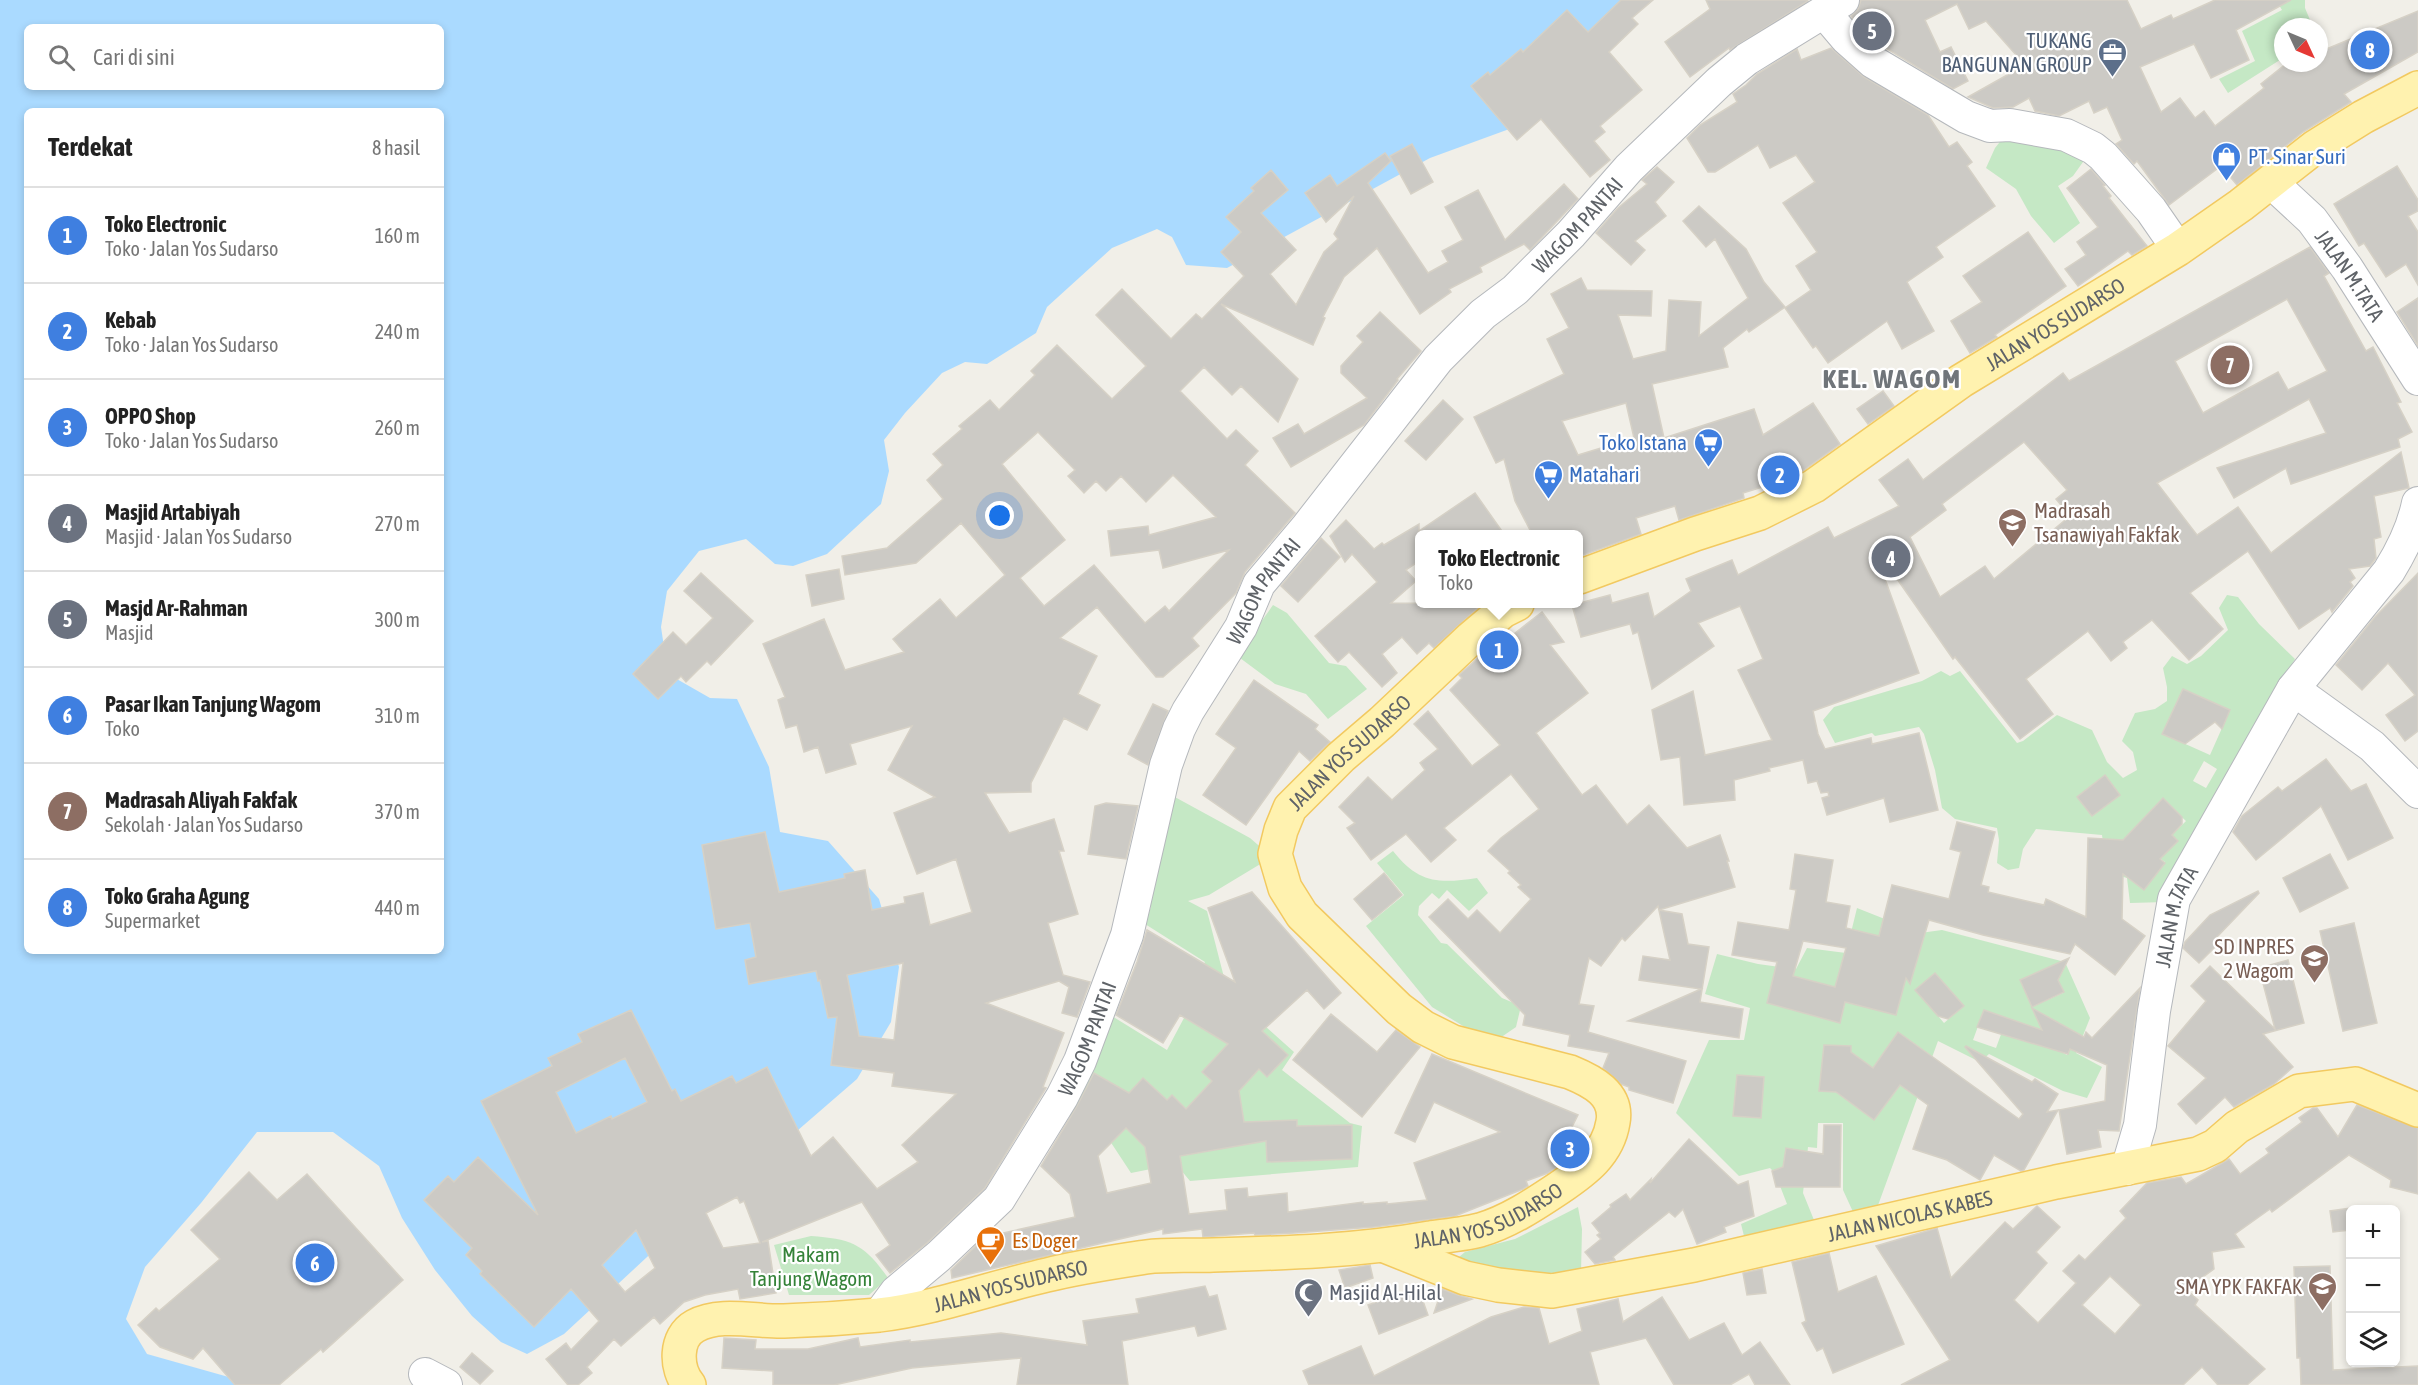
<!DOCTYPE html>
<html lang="id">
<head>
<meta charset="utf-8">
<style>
	body { margin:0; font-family:"Asap Condensed",sans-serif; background:#f2f2f2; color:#222 }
	.controls { position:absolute; right:18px; bottom:18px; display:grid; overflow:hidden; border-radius:9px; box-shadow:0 3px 9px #0003 }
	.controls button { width:54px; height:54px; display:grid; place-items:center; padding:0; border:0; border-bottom:2px solid #e0e0e0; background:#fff; color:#222; font:30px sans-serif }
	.compass { position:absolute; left:2274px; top:18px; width:54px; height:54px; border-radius:50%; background:#fff; box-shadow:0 3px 9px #0003; rotate:134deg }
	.you { position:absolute; left:1000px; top:516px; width:21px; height:21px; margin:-15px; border:4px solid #fff; border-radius:50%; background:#1a73e8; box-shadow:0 0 0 9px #1a73e833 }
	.badge { display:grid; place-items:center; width:39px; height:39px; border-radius:50%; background:#db2777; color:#fff; font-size:20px; font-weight:700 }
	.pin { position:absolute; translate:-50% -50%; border:3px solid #fff; box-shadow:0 2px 6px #0006 }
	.popup { position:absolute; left:1415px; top:530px; width:168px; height:78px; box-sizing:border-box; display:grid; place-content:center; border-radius:9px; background:#fff; filter:drop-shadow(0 2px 4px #0005); font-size:20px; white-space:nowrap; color:#767676 }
	.popup b { font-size:22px; color:#222 }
	.popup::after { content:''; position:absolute; left:50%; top:100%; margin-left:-12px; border:12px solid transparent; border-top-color:#fff }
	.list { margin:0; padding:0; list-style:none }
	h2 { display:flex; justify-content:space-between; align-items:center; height:78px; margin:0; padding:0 24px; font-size:26px }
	h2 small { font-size:20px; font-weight:400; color:#767676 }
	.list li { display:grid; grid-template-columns:39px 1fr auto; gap:18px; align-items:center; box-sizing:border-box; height:96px; padding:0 24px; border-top:2px solid #e0e0e0 }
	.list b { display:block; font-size:22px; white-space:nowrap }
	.list p { margin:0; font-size:20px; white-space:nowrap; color:#767676 }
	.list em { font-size:20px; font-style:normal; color:#767676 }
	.icon { flex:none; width:33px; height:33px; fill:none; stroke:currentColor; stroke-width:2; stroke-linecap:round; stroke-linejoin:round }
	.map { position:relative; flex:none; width:2418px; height:1385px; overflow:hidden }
	.search { position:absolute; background:#fff; box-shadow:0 3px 9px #0003; left:24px; top:24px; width:420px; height:66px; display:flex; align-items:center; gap:15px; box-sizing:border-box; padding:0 21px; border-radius:9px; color:#767676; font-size:22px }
	.panel { position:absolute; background:#fff; box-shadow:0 3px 9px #0003; left:24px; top:108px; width:420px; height:846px; border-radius:9px }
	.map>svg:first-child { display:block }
	.green { fill:#c5e8c5; fill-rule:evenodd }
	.water { fill:#aadaff; fill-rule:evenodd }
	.building { fill:#cccac5; stroke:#d6d1c6; stroke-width:1.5; fill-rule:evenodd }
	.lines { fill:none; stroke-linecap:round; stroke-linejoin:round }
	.minor-casing { stroke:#b5b8bc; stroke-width:34 }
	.major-casing { stroke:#f2c960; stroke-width:36 }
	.minor { stroke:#fff; stroke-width:32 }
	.major { stroke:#fff2af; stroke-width:33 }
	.labels { text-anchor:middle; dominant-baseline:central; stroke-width:4.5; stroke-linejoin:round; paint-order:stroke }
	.service-label { font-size:21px; fill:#4e5e75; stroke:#fff; text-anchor:end }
	.shop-label { font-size:21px; fill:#366cbe; stroke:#fff; text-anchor:start }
	.street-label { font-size:21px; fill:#5f6368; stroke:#fff }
	.education-label { font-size:21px; fill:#785e54; stroke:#fff; text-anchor:end }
	.food-label { font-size:21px; fill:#c56008; stroke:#fff; text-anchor:start }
	.park-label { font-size:21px; fill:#348238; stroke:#fff }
	.worship-label { font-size:21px; fill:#5b616d; stroke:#fff; text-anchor:start }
	.district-label { font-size:27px; font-weight:bold; letter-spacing:1.5px; fill:#70757a; stroke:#fff }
</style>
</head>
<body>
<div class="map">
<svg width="2418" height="1385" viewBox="0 0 2418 1385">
	<rect width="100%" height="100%" fill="#f1efe8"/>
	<g class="green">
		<path d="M2276 0H2305V8L2313 27H2283V58L2228 93 2219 79 2255 61 2242 31 2282 10Z"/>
		<path d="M2003 138H2028L2083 156V162L2073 176 2058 186 2080 223 2054 243 2031 216 2016 189 1986 168 1995 148Z"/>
		<path d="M2227 595 2238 597 2259 624 2295 659 2267 706 2166 902 2130 903 2127 878 2107 872 2102 835 2036 829 2023 849 2019 868 2008 870 1997 863 1999 840 1997 828 1955 819 1942 808 1935 770 1924 734 1919 727 1875 736 1872 733 1835 743 1823 720 1834 707 1922 681 1941 671 1950 676 1960 671 2017 743 2023 741 2057 715 2092 730 2107 762 2123 778 2137 770 2133 752 2122 741 2135 713 2155 709 2167 701V687L2163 668 2172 656 2187 664 2201 656 2228 630 2219 608ZM2183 689 2230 710 2210 755 2163 734ZM2204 761 2217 769 2206 788 2193 781ZM2162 799 2186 821 2172 835 2178 841 2167 852 2138 824ZM2131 837 2165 862 2144 890 2111 864Z"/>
		<path d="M1273 605 1287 613 1329 663 1346 666 1367 689 1328 719 1306 694 1275 684 1240 658 1256 629Z"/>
		<path d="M1173 796 1250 838 1272 857 1209 895 1188 901 1207 911 1228 993 1294 1052 1282 1070 1350 1123 1362 1126 1358 1167 1190 1181 1176 1164 1131 1173 1104 1132 1060 1111 1107 1013 1167 1050 1193 1001 1189 989 1205 962 1145 924 1151 907 1149 884Z"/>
		<path d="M1393 851C1418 883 1438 884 1477 878L1488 893 1469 911 1447 890 1439 899 1432 893 1419 906 1418 915 1441 943 1447 944 1502 998 1521 1006 1516 1027 1500 1038 1468 1029 1432 1007 1366 926 1404 895 1377 863Z"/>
		<path d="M1857 908 1920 933 1942 930 2065 962 2090 1018 2076 1053 2102 1067 2087 1098 2063 1091 1989 1054 1980 1062 1938 1041 1877 1208 1854 1214 1843 1190V1123H1818L1817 1148 1808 1147 1803 1193 1814 1220 1801 1227 1745 1240 1741 1224 1787 1204 1775 1173 1770 1168 1739 1176 1676 1113 1709 1040H1744L1750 1008 1705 994 1717 954 1758 964 1796 969 1807 948 1846 953ZM2051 966 2063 993 2032 1007 2020 980ZM1935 973 1964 1006 1944 1023 1916 990ZM1822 990 1847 996 1840 1022 1815 1016ZM1984 1010 2007 1018 1996 1048 1973 1040ZM2050 1018 2079 1034 2067 1055 2038 1039ZM1898 1032 1929 1054 1905 1088 1874 1066ZM1824 1045 1851 1047 1847 1093 1820 1091ZM1871 1067 1899 1087 1874 1120 1847 1100ZM1737 1075 1764 1078 1761 1118 1733 1116ZM1786 1149 1805 1151 1781 1181Z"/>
		<path d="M1578 1207 1582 1229 1581 1273 1546 1277 1460 1263 1459 1257 1465 1252 1515 1239Z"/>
		<path d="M811 1236C852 1239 864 1244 888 1278L869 1295H789L774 1245Z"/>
	</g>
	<path class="water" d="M0 0H1647L1523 124 1430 158 1227 268 1186 265 1172 237 1157 229 1112 248 1047 307 1036 333 987 364 965 362 942 373 905 413 884 440 889 471 881 504 827 554 793 566 775 564 746 539 699 551 667 591 661 627 668 674 710 698 737 699 769 767 780 832 828 841 879 899 899 967 891 1022 857 1079 760 1163 701 1207 564 1334 527 1354 501 1342 472 1316 435 1270 402 1218 379 1166 333 1132H257L201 1203 145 1267 126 1319 147 1354 257 1385H0ZM27 27H441V87H27ZM27 111H441V951H27Z"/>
	<g class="building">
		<path d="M1621 0H1653L1632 18 1638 24 1609 52 1642 90 1600 126 1605 132 1594 141 1610 160 1590 177 1541 119 1517 140 1471 86 1488 72 1490 75 1521 49 1523 52 1567 10 1588 32Z"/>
		<path d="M1706 0H1807L1808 1 1730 50 1729 48 1690 77 1665 42 1710 9Z"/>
		<path d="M1861 0H2127L2141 29 2171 15 2173 19 2215 0H2291L2236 30 2249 60 2211 78 2194 44 2140 67 2161 112 2180 98 2195 118 2204 111 2215 126 2264 88 2261 84 2287 63H2319V52L2418 11V52L2344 94 2351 102 2303 132 2237 185 2221 166 2169 205 2137 161 2134 164 2116 144 2122 140 2107 107 2094 113 2089 101 2059 116 2035 111 2029 98 2013 107 1993 108 1968 97 2025 65 1986 21 1969 29 1957 4 1925 20 1940 52 1951 47 1968 81 1953 89 1884 47 1859 25 1851 16 1858 9Z"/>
		<path d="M1831 48 1864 77 1928 115 1949 147 1957 142 1972 162 1967 166 1995 206 1936 247 1943 257 1907 282 1934 331 1902 349 1887 321 1828 363 1816 346 1813 348 1785 308 1811 290 1796 266 1817 252 1783 203 1815 182 1796 155 1770 168 1758 145 1715 172H1708L1687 138 1700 125 1737 102 1733 94 1746 85 1757 74 1797 49 1801 60Z"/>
		<path d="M1412 144 1433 182 1411 194 1390 156Z"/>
		<path d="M1385 153 1391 161 1368 183 1428 273 1448 262 1442 251 1463 240 1445 207 1478 190 1505 240 1564 184 1578 199 1530 250 1524 244 1480 267 1482 272 1449 289 1451 292 1420 314 1377 248 1344 277 1323 317 1325 318 1313 345 1221 304 1298 379 1278 422 1241 386 1232 395 1204 367 1180 391 1227 439 1236 430 1258 451 1245 465 1295 513 1245 572 1236 593 1192 638 1199 646 1163 677H1156L1097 607 1060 638 1097 656 1078 694 1100 705 1087 730 1064 718 1031 783V792L985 793 1009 833 1054 819 1064 851H1059L1078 914 1048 923 1063 975 1090 982 1077 1017 1062 1013 1069 987 1059 981 986 1003 1064 1033 1043 1087 1046 1088 985 1188 927 1243 890 1273 876 1255 890 1245 862 1202 762 1242 768 1241 776 1293 740 1299 738 1289 705 1295 684 1302 660 1324 654 1317 621 1346 614 1339 587 1367 592 1373 578 1385H568L546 1359 566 1343 571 1350 599 1321 571 1289 534 1327 480 1274 482 1271 466 1255 472 1248 424 1200 448 1176 454 1182 478 1157 538 1215 481 1101 552 1066 548 1058 582 1042 578 1034 631 1010 672 1091 675 1089 681 1101 732 1076 736 1083 767 1067 811 1156 833 1137 877 1189 918 1162 902 1145 956 1094 892 1086 894 1073 831 1065 837 1017 828 1018 820 980 818 981 816 971 749 984 745 960 756 957 750 923 716 929 702 845 765 832 779 892 845 878 844 874 865 870 872 910 905 903 904 897 923 893 930 925 972 912 956 859 917 874 894 813 935 797 888 770 912 726 850 744 856 764 826 773 818 747 804 752 797 725 786 728 778 700 785 697 763 644 824 619 845 670 904 652 893 639 940 599 956 618 1005 575 961 523 916 563 845 575 842 556 887 548 943 499 927 480 943 465 933 454 962 429 959 426 990 400 999 410 1035 375 1031 371 1057 345 1112 399 1146 366 1096 315 1122 289 1171 339 1196 314 1202 319 1244 276 1221 252 1241 232 1226 217 1254 191 1251 188 1271 170 1288 190 1261 213 1296 250 1270 274 1296 305 1324 252 1338 239 1334 234 1354 196 1326 222 1305 193 1330 175 1337 186ZM1038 432 1075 470 1068 476 1084 493 1096 481 1106 491 1121 476 1146 502 1173 475 1216 517 1149 535 1148 526 1108 531 1111 556 1159 550 1163 568 1229 550 1169 611 1165 606 1145 623 1094 565 1044 606 1020 578 1065 540 1002 464ZM903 963 894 1040 859 1036 847 975ZM625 1058 647 1102 612 1119 611 1116 576 1133 556 1092ZM737 1197 740 1203 744 1201 760 1243 723 1248 706 1213ZM636 1230 655 1268 625 1292 602 1265Z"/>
		<path d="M2397 166 2418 200V211L2408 216 2418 232V285L2406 264 2386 277 2364 243 2359 246 2334 204Z"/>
		<path d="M1657 167 1674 182 1655 202 1666 216 1635 241 1645 250 1631 265 1596 233 1618 208 1647 184 1642 180Z"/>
		<path d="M2091 169 2105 185 2103 186 2111 196 2109 198 2147 246 2132 255 2128 251 2078 286 2065 269 2086 255 2077 242 2098 227 2067 188Z"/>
		<path d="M1699 206 1746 249 1764 282 1785 307 1749 332 1747 329 1723 348 1728 367 1652 384 1664 438 1754 409 1763 435 1813 403 1840 444 1804 470 1785 480 1743 493 1744 498 1679 520 1675 506 1636 518 1641 534 1578 557V534H1532L1515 501 1504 459 1496 463 1474 417 1564 374 1547 339 1569 328 1551 294 1581 278 1587 290 1652 291 1651 316 1618 315 1633 359 1666 351 1669 300 1701 302 1699 336 1748 298 1715 239 1706 247 1683 221ZM1626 403 1634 438 1578 455 1562 421Z"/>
		<path d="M2028 232 2066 286 1995 335 1997 337 1970 353 1951 321 1982 302 1963 276Z"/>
		<path d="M2310 247 2329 273 2324 276 2366 351 2373 347 2401 402 2397 403 2412 432 2398 439 2400 447 2291 484 2286 468 2234 498 2217 468 2326 433 2309 399 2157 483 2197 535 2238 507 2271 553 2401 452 2409 488 2374 496 2381 537 2374 539 2376 558 2370 566 2349 569 2355 578 2350 582 2353 586 2332 612 2330 608 2299 629 2248 551 2190 593 2223 629 2189 660 2152 620 2123 642 2127 648 2111 661 2088 631 2026 679 2053 714 2020 739 1955 657 1953 659 1879 553 1876 554 1919 673 1813 711 1818 734 1825 749 1871 738 1872 744 1919 733 1938 810 1890 822 1884 798 1827 815 1822 798 1829 796 1828 792 1821 793 1817 781 1808 783 1803 760 1769 768 1770 771 1734 780 1735 800 1684 805 1680 757 1661 760 1652 710 1693 691 1705 755 1772 740 1738 670 1763 659 1740 606 1698 623 1714 646 1652 689 1638 632 1633 634 1630 624 1581 637 1572 605 1610 595 1612 603 1648 593 1654 617 1691 591 1686 579 1732 560 1738 575 1828 527 1834 538 1899 506 1879 480 1908 459 1923 480 2063 373 2069 381ZM2287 299 2327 371 2288 390 2278 372 2203 413 2175 361ZM2024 442 2067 490 2056 499 2070 516 1994 579 1985 566 1940 597 1910 537 1946 510 1942 504Z"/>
		<path d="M2418 298V346L2397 312Z"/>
		<path d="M1380 312 1421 351 1397 379 1398 380 1364 425 1291 467 1273 438 1298 424 1304 434 1367 398 1341 373V366L1363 342 1357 336Z"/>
		<path d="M1883 391 1894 406 1868 424 1857 409Z"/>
		<path d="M1443 400 1463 419 1426 460 1405 441Z"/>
		<path d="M1475 493 1504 534H1419V561L1406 570 1416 581 1391 603 1482 604 1434 648 1429 643 1417 654 1402 637 1382 654 1397 673 1382 687 1349 652 1338 662 1315 636 1377 582 1352 554 1345 562 1330 536 1346 520 1374 549 1382 543 1384 545 1419 524V531Z"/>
		<path d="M1321 538 1340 557 1298 602 1281 586Z"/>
		<path d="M839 569 844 599 812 606 806 575Z"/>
		<path d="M701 573 753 621 711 665 707 661 686 682 681 676 658 699 633 674 673 632 686 645 713 618 684 591Z"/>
		<path d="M2418 573V731L2405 741 2386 715 2415 695 2388 663 2362 690 2336 665 2375 617Z"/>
		<path d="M1542 612 1564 642 1550 645 1588 693 1536 733 1582 795 1596 785 1627 825 1649 805 1687 848 1720 835 1729 861H1727L1735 887 1659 910 1682 914 1688 944 1709 947 1700 1002 1743 1009 1739 1038 1628 1021 1701 989 1639 980 1643 956 1670 960 1658 906 1625 941 1622 938 1601 966 1589 958 1579 1004 1594 1006 1588 1032 1686 1061 1673 1103 1629 1090V1087L1621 1084 1603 1068 1609 1053 1568 1046 1570 1035 1523 1025 1525 1015 1429 917 1448 899 1468 919 1477 910 1500 933 1531 899 1518 887 1521 885 1508 873 1510 871 1488 851 1501 838 1539 809 1511 774 1444 828 1456 840 1431 862 1406 834 1371 860 1347 828 1355 823 1339 807 1368 777 1392 800 1425 770 1420 763 1438 749 1414 724 1428 711 1472 766 1500 745 1450 690 1462 678 1459 675 1506 633 1510 637Z"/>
		<path d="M1254 680 1318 725 1315 729 1330 742 1310 761 1299 751 1246 825 1203 795 1236 748 1216 734Z"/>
		<path d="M2183 689 2230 710 2222 729 2215 722 2185 744 2162 734Z"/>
		<path d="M1153 704 1168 711 1148 765 1128 754Z"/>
		<path d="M2326 759 2351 791 2366 784 2393 838 2348 860 2321 806 2256 860 2233 832 2242 816 2278 787 2282 791Z"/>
		<path d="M2105 775 2120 795 2092 816 2077 797Z"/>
		<path d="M2163 798 2182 817V824L2172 835 2178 841 2160 859 2165 863 2144 890 2123 874 2122 919 2145 936 2115 975 2075 944 2070 954 1983 935 1929 920 1910 984 1906 978 1896 1015 1845 1002 1840 1023 1767 1003 1777 962 1732 955 1738 922 1789 930 1796 890 1790 889 1795 854 1833 860 1826 902 1850 906 1846 928 1879 936 1892 885 1949 899 1961 852 1950 849 1957 822 1995 832 1981 885 1989 887 1988 892 2044 905 2046 899 2086 917 2088 838 2123 840ZM1803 941 1846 948 1835 987 1793 976Z"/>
		<path d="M1106 803 1138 806 1126 859 1088 854 1095 806Z"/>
		<path d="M2330 854 2348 888 2300 912 2283 878Z"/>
		<path d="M1384 873 1402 895 1372 920 1354 899Z"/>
		<path d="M2258 891 2259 893 2216 938 2220 942 2199 963 2183 948 2185 942 2210 915Z"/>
		<path d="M1252 892 1341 993 1324 1009 1307 990 1262 1031 1288 1055 1267 1077 1259 1069 1239 1091 1244 1122 1297 1120V1126L1352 1125V1159L1267 1162 1266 1141 1180 1156 1189 1214 1227 1210 1225 1190 1247 1188 1248 1197 1287 1193 1288 1212 1363 1202V1204L1387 1202V1204L1427 1200 1414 1163 1500 1132 1434 1102 1415 1142 1395 1133 1432 1054 1578 1115 1570 1131 1576 1152 1571 1156 1559 1159 1561 1164 1548 1173 1526 1181 1528 1186 1523 1189 1455 1216 1374 1227 1294 1233 1255 1235 1254 1233 1203 1237 1202 1229 1163 1234V1229L952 1278 951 1270 985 1237 1075 1217 1070 1194 1041 1166 1077 1106 1094 1073 1129 1093 1143 1078 1167 1100 1172 1095 1186 1109 1212 1081 1202 1072 1228 1044 1180 1015 1163 1043 1116 1015 1137 962 1147 930 1235 982 1208 908ZM1126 1128 1145 1147 1151 1183 1107 1193 1098 1156Z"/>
		<path d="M2354 923 2377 1023 2343 1031 2320 931Z"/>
		<path d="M2069 958 2058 980 2064 992 2032 1007 2020 980Z"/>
		<path d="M2288 960 2304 1023 2263 1034 2293 1067 2274 1084 2234 1107 2225 1097 2196 1124 2178 1104 2206 1078 2168 1046 2206 1001 2191 986 2210 966 2275 1029 2259 968Z"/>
		<path d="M1935 973 1964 1006 1948 1019 1938 1016 1915 990Z"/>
		<path d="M2140 988 2119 1131 2098 1130 2101 1147 2067 1154 2059 1110 2105 1101 2107 1065 2070 1049 2068 1054 1977 1027 1984 1010 2042 1030 2032 1008 2084 1037 2086 1032 2092 1038Z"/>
		<path d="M1331 1014 1377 1052 1396 1030 1420 1047 1362 1117 1293 1060Z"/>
		<path d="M1898 1032 2019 1119 2023 1114 1965 1047 1966 1046 2032 1082 2035 1079 2058 1094 2047 1112 2058 1110 2024 1170 2021 1171 1994 1155 1980 1180 1947 1160 1913 1149 1928 1105 1900 1085 1874 1120 1836 1092 1819 1091 1824 1045 1851 1046V1052L1873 1068Z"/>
		<path d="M1737 1075 1764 1077 1761 1118 1733 1116Z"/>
		<path d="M2357 1105 2418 1128V1194L2390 1187 2391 1180 2349 1155 2272 1212 2270 1209 2235 1234 2244 1247 2212 1252 2214 1269 2186 1289 2198 1300 2195 1305 2265 1369 2247 1385H2218L2202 1367 2183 1385H1901L1950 1360 1876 1246 1937 1228 1951 1278 2005 1222 2013 1229 2037 1206 2060 1227 2036 1252 2047 1263 2014 1300 2038 1323 2076 1283 2063 1271 2079 1255 2085 1260 2126 1218 2120 1211 2147 1183 2181 1177 2186 1184 2229 1159 2240 1174 2269 1153 2266 1149 2302 1122 2299 1118 2313 1108H2317L2338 1137ZM2110 1276 2141 1305 2115 1334 2082 1305Z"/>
		<path d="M1824 1125H1841L1840 1187H1776L1772 1171 1783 1167 1786 1148 1823 1154Z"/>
		<path d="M1689 1139 1738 1185 1748 1181 1754 1216 1724 1227 1726 1232 1697 1244 1683 1209 1675 1217 1669 1212 1613 1257 1615 1260 1595 1264 1585 1252 1601 1239 1597 1235 1600 1233 1592 1223 1611 1207 1610 1205 1626 1194 1630 1200 1651 1179 1650 1183Z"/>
		<path d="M249 1172 277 1200 307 1174 403 1280 323 1352 321 1349 279 1385H235L203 1348 193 1359 160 1347 138 1325 156 1308 159 1311 220 1259 191 1230Z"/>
		<path d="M2350 1208V1230L2333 1232 2330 1211Z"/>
		<path d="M1829 1253 1838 1292 1876 1276 1904 1344 1833 1373 1823 1348 1817 1351 1802 1323 1806 1321 1792 1262Z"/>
		<path d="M1370 1265 1373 1278 1345 1288 1339 1270Z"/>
		<path d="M2330 1266 2333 1370 2418 1366V1385H2301L2300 1358H2297L2294 1267Z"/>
		<path d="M1762 1269 1766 1293 1747 1295 1743 1273Z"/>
		<path d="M1205 1286 1209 1297 1217 1295 1226 1329 1198 1336 1195 1326 1122 1341 1128 1385H1017L1021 1358 912 1368 834 1385H773V1371L722 1368 724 1338 756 1340 755 1349H808L858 1338 860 1347 910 1340V1342L1001 1333 1087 1345 1083 1321 1139 1313 1136 1299Z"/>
		<path d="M1418 1287 1428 1315 1379 1334 1368 1305Z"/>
		<path d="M1442 1289 1458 1295 1472 1299 1434 1313Z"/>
		<path d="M1662 1297 1689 1340 1724 1323 1742 1355 1760 1342 1790 1385H1755L1749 1374 1730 1385H1674L1646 1338 1590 1352 1599 1385H1309L1303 1371 1361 1346 1374 1376 1491 1317 1524 1307 1539 1308 1549 1344 1582 1331 1577 1309 1618 1299 1623 1322Z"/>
		<path d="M472 1353 493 1371 480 1384 460 1367Z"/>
	</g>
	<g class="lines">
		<defs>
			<g id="minor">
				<path d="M1824 12 1846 38 1873 62 1966 117 1990 126 2010 125 2066 135 2093 148 2103 156 2151 210 2178 249"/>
				<path id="s1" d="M2271 182 2312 220 2347 268 2418 379"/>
				<path d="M2293 689 2372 746 2418 792"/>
				<path id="s2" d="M2127 1169 2140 1125 2154 1011 2174 899 2293 689 2389 571C2402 550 2413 528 2418 503"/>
				<path id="s3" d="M879 1315 896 1292 939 1256 999 1199 1062 1097 1080 1061 1127 935 1166 765 1179 729 1188 711 1241 627 1259 584 1307 527 1438 359 1483 314 1515 290 1571 234 1629 168 1719 82 1747 59 1843 0"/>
				<path d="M425 1374 446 1385"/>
			</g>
			<g id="major">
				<path id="s4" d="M1579 577 1695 534 1760 513 1814 486 1961 381 2178 249 2241 205 2315 147 2363 117 2418 88"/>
				<path id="s5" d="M1385 1246 1465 1278 1498 1285 1552 1291 1694 1265 2056 1182 2198 1154 2215 1146 2237 1127 2299 1091 2355 1084 2418 1110"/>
				<path id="s6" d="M689 1385C675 1368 675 1337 695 1326 720 1312 756 1322 784 1321 815 1320 847 1318 879 1315 937 1308 990 1288 1047 1275 1079 1267 1113 1262 1146 1257 1168 1254 1191 1256 1213 1255 1286 1253 1358 1251 1430 1238 1446 1236 1464 1234 1480 1230 1508 1222 1535 1204 1559 1188 1584 1171 1608 1154 1613 1122 1618 1094 1592 1081 1570 1072L1453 1042 1423 1027 1399 1009 1302 915 1285 888 1275 854 1281 830 1290 808 1341 757 1382 722 1471 638 1503 611 1517 604"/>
			</g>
		</defs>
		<use href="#minor" class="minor-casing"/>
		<use href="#major" class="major-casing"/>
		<use href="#minor" class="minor"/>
		<use href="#major" class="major"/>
	</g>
	<defs>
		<symbol id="office-pin" viewBox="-11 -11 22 30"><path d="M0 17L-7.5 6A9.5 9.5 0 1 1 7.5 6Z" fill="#5c6f8a" stroke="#fff"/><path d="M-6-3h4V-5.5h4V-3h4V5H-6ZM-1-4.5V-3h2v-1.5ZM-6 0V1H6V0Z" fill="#fff"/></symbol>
		<symbol id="shop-pin" viewBox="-11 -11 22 30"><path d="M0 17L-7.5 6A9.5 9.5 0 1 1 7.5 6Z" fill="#3f7fe0" stroke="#fff"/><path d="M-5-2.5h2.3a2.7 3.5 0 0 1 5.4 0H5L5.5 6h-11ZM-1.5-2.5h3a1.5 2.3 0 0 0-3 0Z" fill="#fff"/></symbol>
		<symbol id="supermarket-pin" viewBox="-11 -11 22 30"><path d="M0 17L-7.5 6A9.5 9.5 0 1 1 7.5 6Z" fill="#3f7fe0" stroke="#fff"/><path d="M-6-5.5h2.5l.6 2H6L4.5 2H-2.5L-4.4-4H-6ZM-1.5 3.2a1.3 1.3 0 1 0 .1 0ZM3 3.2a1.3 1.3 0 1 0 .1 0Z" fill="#fff"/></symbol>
		<symbol id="school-pin" viewBox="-11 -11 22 30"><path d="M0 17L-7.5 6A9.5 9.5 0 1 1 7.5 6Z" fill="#8d6e63" stroke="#fff"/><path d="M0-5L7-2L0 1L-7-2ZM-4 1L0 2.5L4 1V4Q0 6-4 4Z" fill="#fff"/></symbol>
		<symbol id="cafe-pin" viewBox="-11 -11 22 30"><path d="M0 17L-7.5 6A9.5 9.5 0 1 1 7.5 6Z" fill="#e8710a" stroke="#fff"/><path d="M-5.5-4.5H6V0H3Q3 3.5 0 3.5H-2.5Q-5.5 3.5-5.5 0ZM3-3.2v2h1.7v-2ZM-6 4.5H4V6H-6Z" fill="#fff"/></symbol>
		<symbol id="mosque-pin" viewBox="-11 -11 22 30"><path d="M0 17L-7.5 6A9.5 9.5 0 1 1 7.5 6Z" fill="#6b7280" stroke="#fff"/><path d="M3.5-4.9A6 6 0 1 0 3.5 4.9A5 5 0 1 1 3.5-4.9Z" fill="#fff"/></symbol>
	</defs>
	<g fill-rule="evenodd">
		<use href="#office-pin" x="2096" y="36" width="33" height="45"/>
		<use href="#shop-pin" x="2210" y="140" width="33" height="45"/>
		<use href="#supermarket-pin" x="1692" y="426" width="33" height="45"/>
		<use href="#supermarket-pin" x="1532" y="458" width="33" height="45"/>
		<use href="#school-pin" x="1996" y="506" width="33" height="45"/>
		<use href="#school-pin" x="2298" y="942" width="33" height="45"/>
		<use href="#cafe-pin" x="974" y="1224" width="33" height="45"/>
		<use href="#school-pin" x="2306" y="1270" width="33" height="45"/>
		<use href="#mosque-pin" x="1292" y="1276" width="33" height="45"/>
	</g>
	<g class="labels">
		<g class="service-label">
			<text x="2092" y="40">TUKANG<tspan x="2092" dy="24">BANGUNAN GROUP</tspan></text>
		</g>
		<g class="shop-label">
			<text x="2248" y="156">PT. Sinar Suri</text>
			<text x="1687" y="442" text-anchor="end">Toko Istana</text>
			<text x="1569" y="474">Matahari</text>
		</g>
		<g class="street-label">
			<text stroke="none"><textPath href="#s3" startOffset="1322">WAGOM PANTAI</textPath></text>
			<text stroke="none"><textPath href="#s1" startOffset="123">JALAN M.TATA</textPath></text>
			<text stroke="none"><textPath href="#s4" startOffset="543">JALAN YOS SUDARSO</textPath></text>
			<text stroke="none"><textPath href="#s3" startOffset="837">WAGOM PANTAI</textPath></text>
			<text stroke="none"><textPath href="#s6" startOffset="1628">JALAN YOS SUDARSO</textPath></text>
			<text stroke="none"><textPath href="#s2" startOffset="258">JALAN M.TATA</textPath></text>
			<text stroke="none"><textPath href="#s3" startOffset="351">WAGOM PANTAI</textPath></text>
			<text stroke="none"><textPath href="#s6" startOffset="873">JALAN YOS SUDARSO</textPath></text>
			<text stroke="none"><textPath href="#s5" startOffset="540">JALAN NICOLAS KABES</textPath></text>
			<text stroke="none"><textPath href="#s6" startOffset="387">JALAN YOS SUDARSO</textPath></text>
		</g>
		<g class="education-label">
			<text x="2034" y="510" text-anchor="start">Madrasah<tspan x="2034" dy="24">Tsanawiyah Fakfak</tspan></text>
			<text x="2294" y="946">SD INPRES<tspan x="2294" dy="24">2 Wagom</tspan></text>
			<text x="2302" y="1286">SMA YPK FAKFAK</text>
		</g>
		<g class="food-label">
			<text x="1012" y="1240">Es Doger</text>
		</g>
		<g class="park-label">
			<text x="811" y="1254">Makam<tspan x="811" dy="24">Tanjung Wagom</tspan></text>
		</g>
		<g class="worship-label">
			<text x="1329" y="1292">Masjid Al-Hilal</text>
		</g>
		<g class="district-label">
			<text x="1892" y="378">KEL. WAGOM</text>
		</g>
	</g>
</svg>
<div class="controls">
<button>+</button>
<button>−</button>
<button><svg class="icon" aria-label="layers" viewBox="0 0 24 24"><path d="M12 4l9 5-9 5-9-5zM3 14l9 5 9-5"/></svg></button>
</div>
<svg class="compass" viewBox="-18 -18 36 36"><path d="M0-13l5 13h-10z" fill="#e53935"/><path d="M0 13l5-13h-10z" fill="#767676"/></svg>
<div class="you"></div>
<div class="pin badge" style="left:1499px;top:650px;background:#3f7fe0">1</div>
<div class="popup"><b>Toko Electronic</b>Toko</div>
<div class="pin badge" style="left:1780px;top:475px;background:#3f7fe0">2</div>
<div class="pin badge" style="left:1570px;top:1149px;background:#3f7fe0">3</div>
<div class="pin badge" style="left:1891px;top:558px;background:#6b7280">4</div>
<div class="pin badge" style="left:1872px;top:31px;background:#6b7280">5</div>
<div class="pin badge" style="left:315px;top:1263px;background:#3f7fe0">6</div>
<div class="pin badge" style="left:2230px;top:365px;background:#8d6e63">7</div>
<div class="pin badge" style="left:2370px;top:50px;background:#3f7fe0">8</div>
<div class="search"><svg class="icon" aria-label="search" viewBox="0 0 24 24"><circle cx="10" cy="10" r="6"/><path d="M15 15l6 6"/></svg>Cari di sini</div>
<section class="panel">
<h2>Terdekat<small>8 hasil</small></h2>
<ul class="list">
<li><span class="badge" style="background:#3f7fe0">1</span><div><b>Toko Electronic</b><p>Toko · Jalan Yos Sudarso</p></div><em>160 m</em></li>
<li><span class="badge" style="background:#3f7fe0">2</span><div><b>Kebab</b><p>Toko · Jalan Yos Sudarso</p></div><em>240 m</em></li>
<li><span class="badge" style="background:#3f7fe0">3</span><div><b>OPPO Shop</b><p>Toko · Jalan Yos Sudarso</p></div><em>260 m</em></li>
<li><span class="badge" style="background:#6b7280">4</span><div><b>Masjid Artabiyah</b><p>Masjid · Jalan Yos Sudarso</p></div><em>270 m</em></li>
<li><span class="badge" style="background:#6b7280">5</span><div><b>Masjd Ar-Rahman</b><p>Masjid</p></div><em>300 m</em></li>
<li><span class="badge" style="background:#3f7fe0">6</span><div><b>Pasar Ikan Tanjung Wagom</b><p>Toko</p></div><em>310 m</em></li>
<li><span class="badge" style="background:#8d6e63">7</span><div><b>Madrasah Aliyah Fakfak</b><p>Sekolah · Jalan Yos Sudarso</p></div><em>370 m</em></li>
<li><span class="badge" style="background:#3f7fe0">8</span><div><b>Toko Graha Agung</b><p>Supermarket</p></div><em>440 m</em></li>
</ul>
</section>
</div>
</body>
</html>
